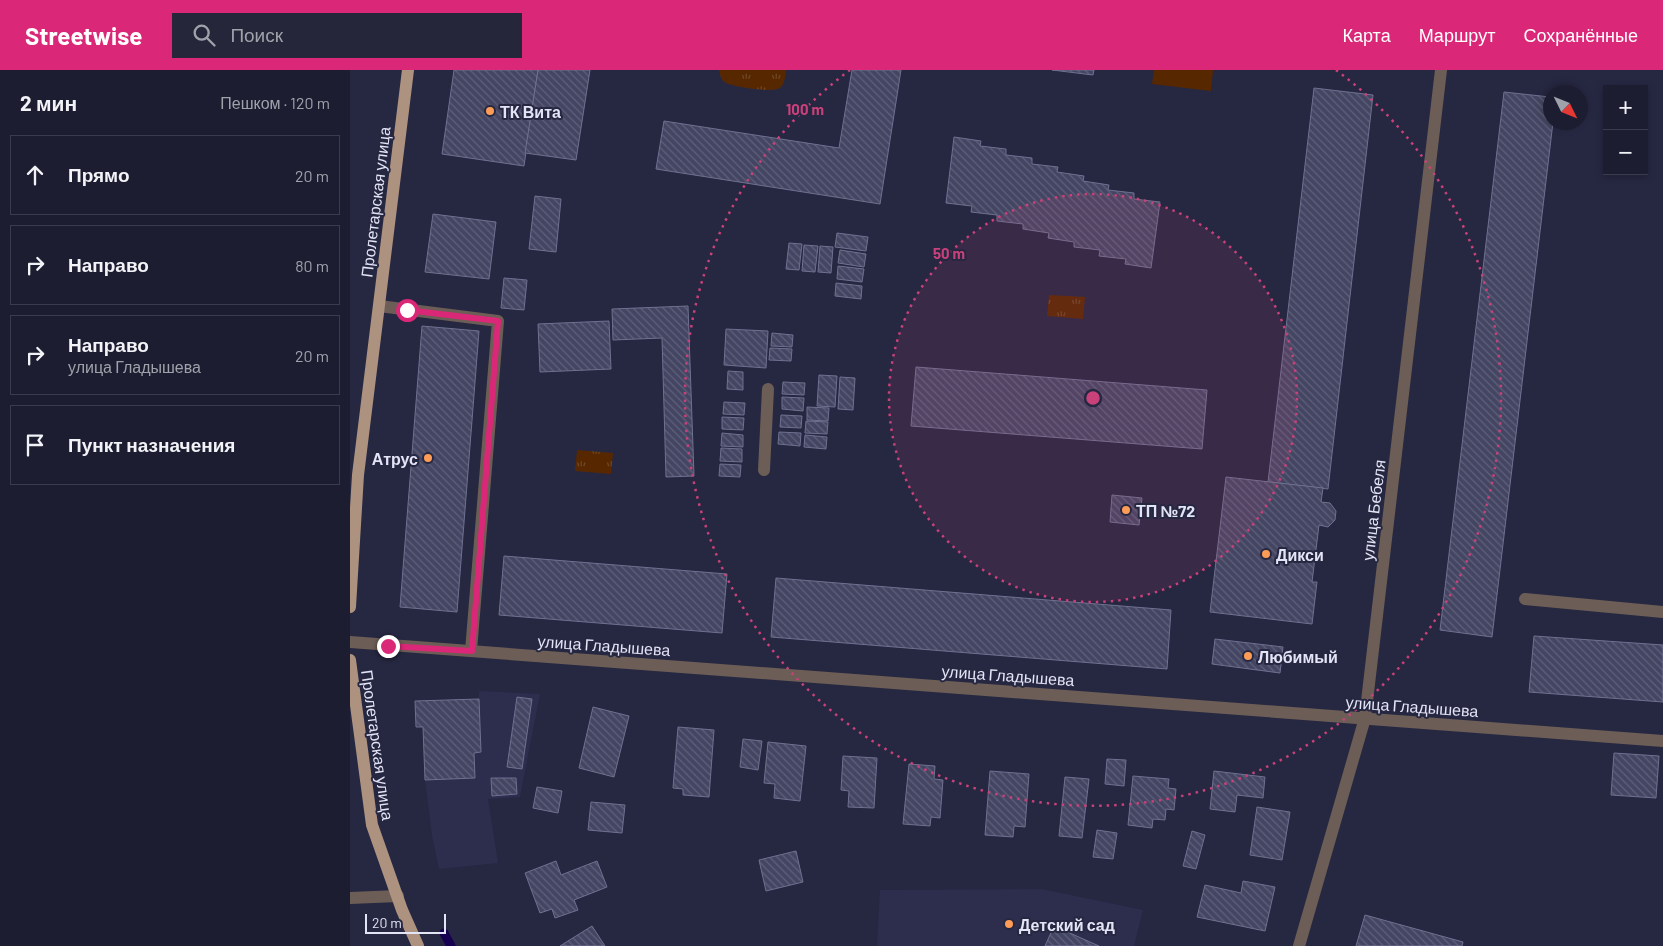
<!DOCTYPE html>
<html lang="ru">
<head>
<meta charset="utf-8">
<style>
	body { margin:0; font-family:Barlow,sans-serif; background:#252639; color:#f1f3f6 }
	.controls { position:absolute; right:15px; top:15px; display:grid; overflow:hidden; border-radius:0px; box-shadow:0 2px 8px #0003 }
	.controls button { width:45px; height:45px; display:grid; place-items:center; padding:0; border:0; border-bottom:1px solid #3a3b4d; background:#1c1d31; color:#f1f3f6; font:25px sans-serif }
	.compass { position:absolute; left:1193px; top:15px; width:45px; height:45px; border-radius:50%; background:#1c1d31; box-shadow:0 2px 8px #0003; rotate:133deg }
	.scale { position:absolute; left:15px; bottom:12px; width:81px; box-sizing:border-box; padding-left:5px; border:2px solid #e3e4f6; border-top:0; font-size:14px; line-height:18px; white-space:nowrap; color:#e3e4f6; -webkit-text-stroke:4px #262741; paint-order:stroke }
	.stop { position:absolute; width:15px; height:15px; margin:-11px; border:4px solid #db2777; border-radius:50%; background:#fff }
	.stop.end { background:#db2777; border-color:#fff; box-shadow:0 1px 5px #0008 }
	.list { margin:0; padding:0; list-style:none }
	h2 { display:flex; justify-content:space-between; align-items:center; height:65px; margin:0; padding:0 20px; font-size:21px }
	h2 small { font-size:16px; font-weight:400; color:#a0a2ab }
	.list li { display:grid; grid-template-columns:32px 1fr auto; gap:15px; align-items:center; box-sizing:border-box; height:80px; margin:0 10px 10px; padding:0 10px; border:1px solid #3a3b4d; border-radius:0px }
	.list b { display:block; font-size:19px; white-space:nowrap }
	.list p { margin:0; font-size:16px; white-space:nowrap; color:#a0a2ab }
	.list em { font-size:16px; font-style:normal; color:#a0a2ab }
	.icon { flex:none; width:28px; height:28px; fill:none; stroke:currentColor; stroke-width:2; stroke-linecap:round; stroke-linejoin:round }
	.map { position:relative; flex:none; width:1313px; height:876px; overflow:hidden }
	header { display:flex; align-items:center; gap:30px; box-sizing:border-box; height:70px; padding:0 25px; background:#db2777; color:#fff }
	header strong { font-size:24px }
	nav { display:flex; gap:28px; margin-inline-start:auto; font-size:18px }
	.search { width:350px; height:45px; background:#252639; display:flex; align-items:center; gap:12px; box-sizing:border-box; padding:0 18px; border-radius:0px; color:#a0a2ab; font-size:19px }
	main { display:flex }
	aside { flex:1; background:#1c1d31 }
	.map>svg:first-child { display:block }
	.built { fill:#2d2d4e }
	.grass { fill:url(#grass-tufts) }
	.garden { fill:#572800 }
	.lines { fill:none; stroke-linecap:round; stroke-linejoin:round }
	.stream { stroke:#170050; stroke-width:9 }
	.building { fill:url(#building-back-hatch); stroke:#6f7190 }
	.minor { stroke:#6c5e56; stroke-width:12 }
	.major { stroke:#ad9280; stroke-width:12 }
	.route { stroke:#db2777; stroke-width:6 }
	.ring { fill:none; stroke:#c9417a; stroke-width:2.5; stroke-dasharray:2.5 5 }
	.poi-dot { fill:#fd9c56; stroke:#262741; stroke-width:2 }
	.labels { text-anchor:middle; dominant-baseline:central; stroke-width:4; stroke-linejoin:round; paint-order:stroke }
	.poi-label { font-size:16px; font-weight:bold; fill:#e3e4f6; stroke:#262741; text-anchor:start }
	.street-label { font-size:16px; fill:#e3e4f6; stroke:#262741 }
	.centre { fill:#c9417a; stroke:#262741; stroke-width:2.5 }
	.ring-label { font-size:15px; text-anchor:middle; font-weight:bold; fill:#c9417a; stroke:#262741; stroke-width:4; stroke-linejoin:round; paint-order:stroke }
</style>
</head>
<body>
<header>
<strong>Streetwise</strong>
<div class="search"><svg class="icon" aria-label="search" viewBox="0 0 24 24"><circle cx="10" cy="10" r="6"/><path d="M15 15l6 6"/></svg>Поиск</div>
<nav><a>Карта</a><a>Маршрут</a><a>Сохранённые</a></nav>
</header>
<main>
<aside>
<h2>2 мин<small>Пешком · 120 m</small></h2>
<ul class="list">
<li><svg class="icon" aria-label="ahead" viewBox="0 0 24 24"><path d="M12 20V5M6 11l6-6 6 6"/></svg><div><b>Прямо</b></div><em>20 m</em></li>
<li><svg class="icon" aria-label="right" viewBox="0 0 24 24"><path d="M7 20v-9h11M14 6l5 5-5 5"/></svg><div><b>Направо</b></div><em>80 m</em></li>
<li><svg class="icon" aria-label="right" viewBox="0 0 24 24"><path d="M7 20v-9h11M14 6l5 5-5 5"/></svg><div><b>Направо</b><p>улица Гладышева</p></div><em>20 m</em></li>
<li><svg class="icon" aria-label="arrive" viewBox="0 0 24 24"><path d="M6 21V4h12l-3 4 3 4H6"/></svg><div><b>Пункт назначения</b></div></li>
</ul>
</aside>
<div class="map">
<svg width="1313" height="876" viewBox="0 0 1313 876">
	<defs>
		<pattern id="grass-tufts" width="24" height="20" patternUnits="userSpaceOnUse" patternTransform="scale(1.25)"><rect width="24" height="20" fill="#572800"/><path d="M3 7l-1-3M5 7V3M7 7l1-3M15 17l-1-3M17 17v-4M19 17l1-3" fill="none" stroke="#6f4726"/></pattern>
		<pattern id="building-back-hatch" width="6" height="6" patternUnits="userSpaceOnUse" patternTransform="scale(1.25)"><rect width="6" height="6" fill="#444562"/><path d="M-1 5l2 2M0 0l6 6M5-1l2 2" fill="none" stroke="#5f6079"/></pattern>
	</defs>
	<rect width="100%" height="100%" fill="#262741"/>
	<g class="built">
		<path d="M129 621 190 624 170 727 138 729 148 793 89 799 82 766 75 710 73 657H66L65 631 129 629Z"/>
		<path d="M692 819 793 840 784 876H527L530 820Z"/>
	</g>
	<g class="grass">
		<path d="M369 0H436C435 6 435 14 430 18 423 23 384 17 376 13 371 10 370 5 369 0Z"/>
		<path d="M699 225 735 227 733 249 697 246Z"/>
		<path d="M227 380 263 383 261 404 225 401Z"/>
	</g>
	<path class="garden" d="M804 0H863L861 21 802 14Z"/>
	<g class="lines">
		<path class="stream" d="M94 863 101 876"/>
	</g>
	<g class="building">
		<path d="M104 0H188L174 96 92 84Z"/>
		<path d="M188 0H240L226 90 175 83Z"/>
		<path d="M502 0H551L530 134 306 99 314 51 489 78Z"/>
		<path d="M702 0H744L743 5Z"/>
		<path d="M964 18 1023 25 978 419 918 412Z"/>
		<path d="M1154 22 1200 27V52H1203L1142 567 1090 560Z"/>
		<path d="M604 67 631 71 630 76 656 79V85L682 88V94L708 97 707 102 734 106 733 111 759 115 758 120 784 123V129L810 132 801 198 775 194 776 189 749 186 750 180 724 177V172L698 168 699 163 673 159V154L647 151V145L621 142 622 136 596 133Z"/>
		<path d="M185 126 211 129 206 182 179 179Z"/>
		<path d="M83 144 146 152 139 209 75 202Z"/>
		<path d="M487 163 518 167 516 181 485 177Z"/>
		<path d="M439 173 452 174 449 200 436 199Z"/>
		<path d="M454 175 468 176 465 202 452 201Z"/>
		<path d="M470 176 483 177 481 203 468 202Z"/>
		<path d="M490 180 516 184 514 197 488 193Z"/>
		<path d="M488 196 514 199 512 212 487 209Z"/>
		<path d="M154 208 177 210 174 240 151 238Z"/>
		<path d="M486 213 512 216 511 229 485 226Z"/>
		<path d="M338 236 344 406 316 407 312 268 263 270 262 239Z"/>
		<path d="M259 251 261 299 190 302 188 254Z"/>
		<path d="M72 256 129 261 107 542 50 537Z"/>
		<path d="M376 259 418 261 416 298 374 295Z"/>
		<path d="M422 263 443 265 442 277 421 276Z"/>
		<path d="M420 278 442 279 441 291 419 290Z"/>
		<path d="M566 297 857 320 852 379 561 356Z"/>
		<path d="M378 301 393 302V320L377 319Z"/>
		<path d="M469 305 487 306 485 337 467 336Z"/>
		<path d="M490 307 505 308 503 340 488 339Z"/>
		<path d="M433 312 455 313 454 325 432 324Z"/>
		<path d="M432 327 454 328 453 341 432 339Z"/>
		<path d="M374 332 395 333 394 345 373 344Z"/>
		<path d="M457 337 479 338 478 351 457 350Z"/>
		<path d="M431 345 452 346 451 358 430 357Z"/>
		<path d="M372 347 394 348 393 360 372 359Z"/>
		<path d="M456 351 478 352 477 364 455 363Z"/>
		<path d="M429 362 451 363 450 376 428 374Z"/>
		<path d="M372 363 393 365V377L371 376Z"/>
		<path d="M455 365 477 367 476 379 454 377Z"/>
		<path d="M371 378 392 379V392L370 391Z"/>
		<path d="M370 394 391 395 390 407 369 406Z"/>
		<path d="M876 407 973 418 971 432 980 433 986 441 985 450 978 457 969 455 962 512H967L962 554 860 542Z"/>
		<path d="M762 425 792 428 789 455 760 452Z"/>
		<path d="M154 486 377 504 372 563 149 545Z"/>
		<path d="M426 508 821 540 817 599 421 567Z"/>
		<path d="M1184 566 1313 575V632L1179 622Z"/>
		<path d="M865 569 933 577 930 603 862 594Z"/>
		<path d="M167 627 182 629 172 699 157 697Z"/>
		<path d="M129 629 131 682 124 683 125 708 75 710 73 657H66L65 631Z"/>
		<path d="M243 637 279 646 264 707 229 698Z"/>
		<path d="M328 657 364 660 359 727 333 725V719L323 718Z"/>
		<path d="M393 669 412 671 408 700 390 697Z"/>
		<path d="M418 672 456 676 450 731 424 728 425 714 414 713Z"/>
		<path d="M1264 683 1309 686 1306 728 1261 725Z"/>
		<path d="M493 686 527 688 524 738 498 737 499 721 491 720Z"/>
		<path d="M757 689 776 690 774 716 755 714Z"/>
		<path d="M559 694 585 696 584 709 593 710 590 748 581 747 580 756 553 754Z"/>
		<path d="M640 701 679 704 675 757 664 756 663 767 635 765Z"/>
		<path d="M864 701 915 707 913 728 887 725 885 742 860 739Z"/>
		<path d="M783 706 819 709 818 718 826 719 824 740 816 739 815 750 803 749 802 758 778 755Z"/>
		<path d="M715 707 739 709 732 768 709 766Z"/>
		<path d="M141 708H166L167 724 142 726Z"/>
		<path d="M187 717 212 721 208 743 183 738Z"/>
		<path d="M241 732 275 735 272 763 238 760Z"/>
		<path d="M907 737 940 742 932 790 900 785Z"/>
		<path d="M747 760 767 763 763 789 743 787Z"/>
		<path d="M842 761 855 765 846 799 833 796Z"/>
		<path d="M446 781 453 812 416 821 409 790Z"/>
		<path d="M206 791 211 805 247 791 257 817 224 830 228 840 205 848 202 839 190 843 175 803Z"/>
		<path d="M893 811 925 817 915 861 847 847 855 815 891 823Z"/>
		<path d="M1015 845 1113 872 1112 876H1006Z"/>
		<path d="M242 856 255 876H210Z"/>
		<path d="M704 856 749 876H695Z"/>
	</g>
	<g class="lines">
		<g class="minor">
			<path d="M29 236 148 251 121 581"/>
			<path d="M414 400 418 319"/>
			<path d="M1175 529 1313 542"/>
			<path d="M0 572 1313 671"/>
			<path d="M0 828 48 826"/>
			<path d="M949 876 1015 648 1091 0"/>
		</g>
		<g class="major">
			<path d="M0 537 8 405 58 0"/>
			<path d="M0 590 22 755 52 840 68 876"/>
		</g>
	</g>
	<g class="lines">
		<path class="route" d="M38 576 122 581 148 251 57 240"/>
	</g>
	<circle cx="743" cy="328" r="204" fill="#c9417a" fill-opacity=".12"/>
	<g class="ring">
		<circle cx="743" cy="328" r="204"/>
		<path d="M986 0A408 408 0 1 1 500 0"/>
	</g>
	<g class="poi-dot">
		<circle cx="140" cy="41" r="5"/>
		<circle cx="78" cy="388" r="5"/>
		<circle cx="776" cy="440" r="5"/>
		<circle cx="916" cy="484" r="5"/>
		<circle cx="898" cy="586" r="5"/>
		<circle cx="659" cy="854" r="5"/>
	</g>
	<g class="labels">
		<g class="poi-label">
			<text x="150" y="41">ТК Вита</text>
			<text x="68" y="388" text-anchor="end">Атрус</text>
			<text x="786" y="440">ТП №72</text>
			<text x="926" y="484">Дикси</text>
			<text x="908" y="586">Любимый</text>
			<text x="669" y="854">Детский сад</text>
		</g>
		<g class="street-label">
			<text transform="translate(25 132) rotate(-83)">Пролетарская улица</text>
			<text transform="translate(1023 440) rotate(-83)">улица Бебеля</text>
			<text transform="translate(254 575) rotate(4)">улица Гладышева</text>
			<text transform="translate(658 605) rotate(4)">улица Гладышева</text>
			<text transform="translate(1062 636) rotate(4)">улица Гладышева</text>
			<text transform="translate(28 675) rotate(82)">Пролетарская улица</text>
		</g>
	</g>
	<circle cx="743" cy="328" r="8" class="centre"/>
	<g class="ring-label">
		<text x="455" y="45">100 m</text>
		<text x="599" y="189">50 m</text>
	</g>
</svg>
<div class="controls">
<button>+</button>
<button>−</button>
</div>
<svg class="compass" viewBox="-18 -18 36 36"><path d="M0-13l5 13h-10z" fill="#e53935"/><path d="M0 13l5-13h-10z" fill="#a0a2ab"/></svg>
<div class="scale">20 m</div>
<div class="stop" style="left:57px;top:240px"></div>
<div class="stop end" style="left:38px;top:576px"></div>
</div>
</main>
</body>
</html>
